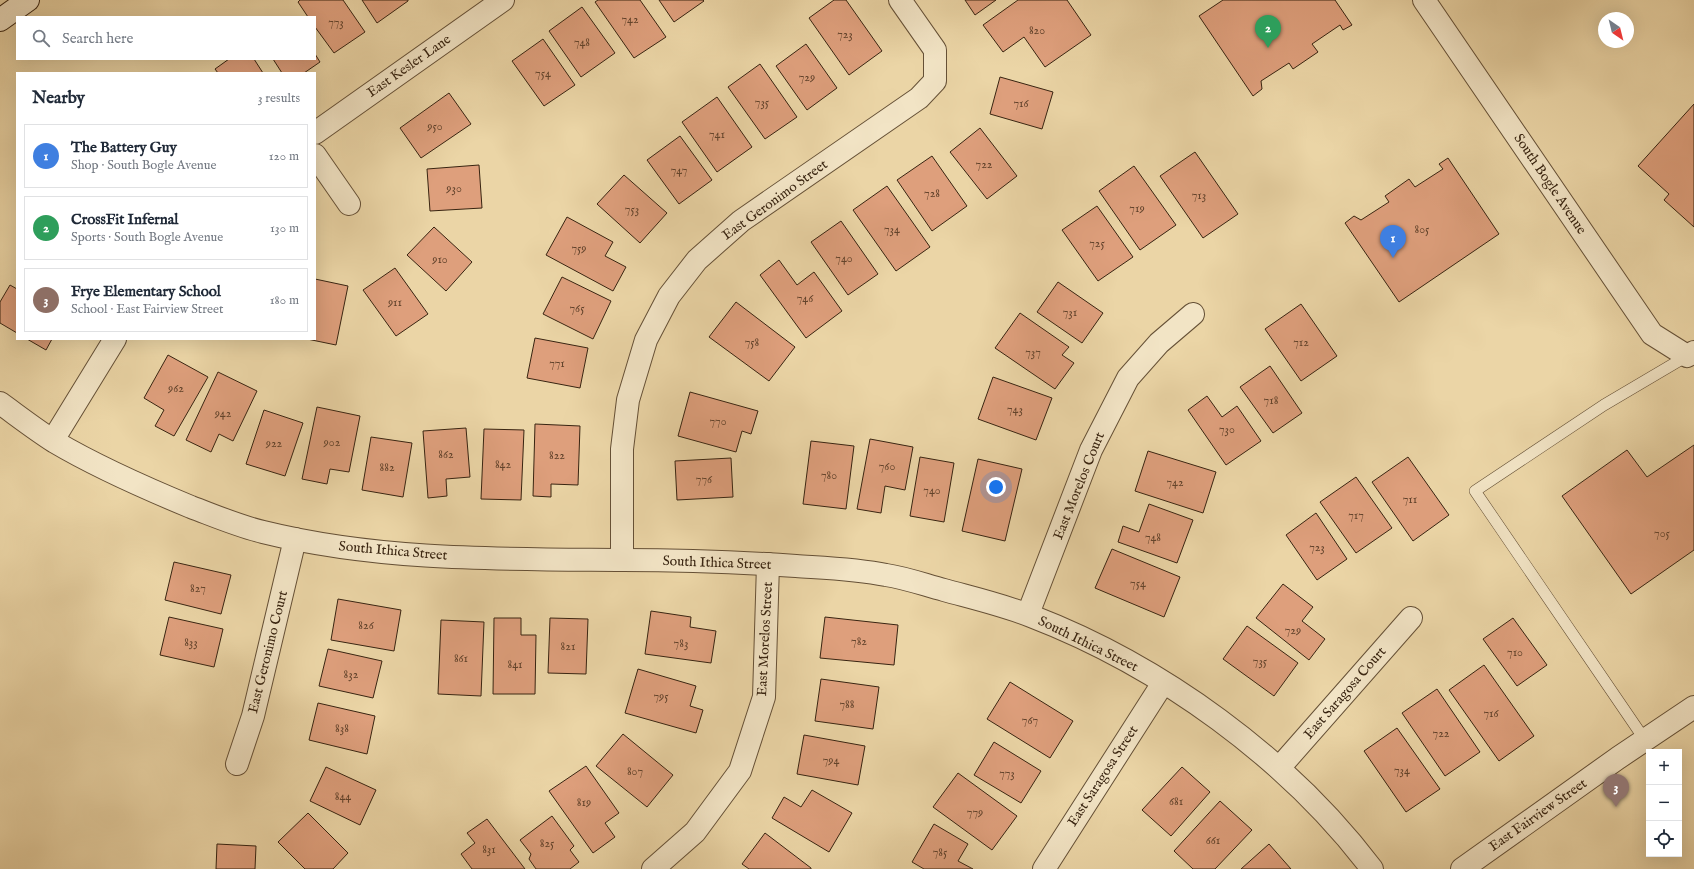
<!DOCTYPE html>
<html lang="en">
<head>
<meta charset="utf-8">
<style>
	body { margin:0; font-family:"IM FELL English",serif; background:#f6f6f7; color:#1f2937 }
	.controls { position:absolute; right:12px; bottom:12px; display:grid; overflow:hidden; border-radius:0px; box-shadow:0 4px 16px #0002 }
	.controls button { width:36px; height:36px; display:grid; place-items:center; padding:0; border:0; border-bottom:1px solid #e0e1e3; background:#fff; color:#1f2937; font:20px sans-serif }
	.compass { position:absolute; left:1598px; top:12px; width:36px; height:36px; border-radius:50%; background:#fff; box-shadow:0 4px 16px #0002; rotate:145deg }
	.you { position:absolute; left:996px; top:487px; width:14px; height:14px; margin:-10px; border:3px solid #fff; border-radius:50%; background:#1a73e8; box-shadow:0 0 0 6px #1a73e833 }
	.badge { display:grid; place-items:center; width:26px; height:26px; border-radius:50%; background:#111827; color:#fff; font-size:13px; font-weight:700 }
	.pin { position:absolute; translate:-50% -33px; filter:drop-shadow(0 1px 2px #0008) }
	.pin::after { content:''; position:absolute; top:21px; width:14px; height:12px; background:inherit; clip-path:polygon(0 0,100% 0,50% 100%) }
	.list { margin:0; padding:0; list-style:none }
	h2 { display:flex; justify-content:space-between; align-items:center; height:52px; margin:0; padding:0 16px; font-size:17px }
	h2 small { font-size:13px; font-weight:400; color:#747a83 }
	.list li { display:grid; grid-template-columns:26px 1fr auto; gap:12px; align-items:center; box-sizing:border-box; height:64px; margin:0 8px 8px; padding:0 8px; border:1px solid #e0e1e3; border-radius:0px }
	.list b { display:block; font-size:15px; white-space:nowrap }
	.list p { margin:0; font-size:13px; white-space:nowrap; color:#747a83 }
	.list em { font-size:13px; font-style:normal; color:#747a83 }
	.icon { flex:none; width:22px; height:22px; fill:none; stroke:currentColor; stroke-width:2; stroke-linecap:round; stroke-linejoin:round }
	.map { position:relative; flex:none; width:1694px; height:869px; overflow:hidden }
	.search { position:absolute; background:#fff; box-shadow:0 4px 16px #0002; left:16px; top:16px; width:300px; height:44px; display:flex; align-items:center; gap:10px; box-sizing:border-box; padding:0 14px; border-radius:0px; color:#747a83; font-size:15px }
	.panel { position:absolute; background:#fff; box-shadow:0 4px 16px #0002; left:16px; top:72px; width:300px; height:268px; border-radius:0px }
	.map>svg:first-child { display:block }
	.building { fill:#de9f7c; stroke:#382411 }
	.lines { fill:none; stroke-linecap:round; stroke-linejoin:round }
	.service-casing { stroke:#655036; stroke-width:12 }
	.minor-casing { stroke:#655036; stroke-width:24 }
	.tertiary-casing { stroke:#655036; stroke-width:24 }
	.secondary-casing { stroke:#382411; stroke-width:24 }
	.service { stroke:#f2e4c5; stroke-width:11 }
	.minor { stroke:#f2e4c5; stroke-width:22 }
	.tertiary { stroke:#f2e4c5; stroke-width:22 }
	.secondary { stroke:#f2e4c5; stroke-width:22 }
	.labels { text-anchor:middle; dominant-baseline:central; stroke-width:3.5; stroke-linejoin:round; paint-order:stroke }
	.number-label { font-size:12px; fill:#62432c }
	.street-label { font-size:14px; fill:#382411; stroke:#f2e4c5 }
</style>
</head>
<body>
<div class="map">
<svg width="1694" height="869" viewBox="0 0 1694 869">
	<rect width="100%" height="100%" fill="#ebd5a6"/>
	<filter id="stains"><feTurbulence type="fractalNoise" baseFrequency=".005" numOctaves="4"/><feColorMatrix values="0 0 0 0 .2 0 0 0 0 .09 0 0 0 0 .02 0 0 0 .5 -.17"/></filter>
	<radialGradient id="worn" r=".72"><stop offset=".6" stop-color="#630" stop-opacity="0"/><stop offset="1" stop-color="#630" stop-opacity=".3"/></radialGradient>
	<g class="building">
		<path d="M300 0H343L365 32 334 53 315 27V17H308L298 2Z"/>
		<path d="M362 0H408V1L377 23Z"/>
		<path d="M598 0H640L666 37 634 58 595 2Z"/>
		<path d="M659 0H703L704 1 674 22Z"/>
		<path d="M834 0H846L882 51 849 75 809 18Z"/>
		<path d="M965 0H996L975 15Z"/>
		<path d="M1018 0H1067L1091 35 1045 67 1024 37 1003 52 983 25Z"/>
		<path d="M1223 0H1335L1352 25 1343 30 1340 25 1312 44 1318 52 1293 69 1289 63 1261 81 1262 89 1253 96 1199 16Z"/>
		<path d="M582 7 615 53 581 77 549 31Z"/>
		<path d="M543 39 575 85 544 106 512 61Z"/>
		<path d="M806 44 837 88 807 110 776 66Z"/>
		<path d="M315 54 320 62 304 73H282L273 59H315Z"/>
		<path d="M229 59H254L263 73H218L215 69Z"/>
		<path d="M760 64 797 117 765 139 728 87Z"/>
		<path d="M1000 77 1053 92 1042 129 990 114Z"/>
		<path d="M449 93 471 124 421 158 400 128Z"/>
		<path d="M717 97 752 147 717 172 682 122Z"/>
		<path d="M1694 104V227L1664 200 1669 194 1638 166Z"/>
		<path d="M980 128 1017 176 987 199 950 152Z"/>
		<path d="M680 136 712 180 679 204 647 160Z"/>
		<path d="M1195 152 1238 214 1203 238 1160 176Z"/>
		<path d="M932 156 967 206 932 231 897 180Z"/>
		<path d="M1448 158 1499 234 1399 302 1345 223 1354 216 1361 220 1389 202 1385 196 1409 179 1415 187 1443 169 1439 164Z"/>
		<path d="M479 165 482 208 430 211 427 169Z"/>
		<path d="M1134 166 1176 225 1140 250 1099 191Z"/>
		<path d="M624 175 667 213 640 243 597 204Z"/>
		<path d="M887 186 930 247 896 271 853 210Z"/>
		<path d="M1097 206 1133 257 1098 281 1062 230Z"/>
		<path d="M567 217 613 242 605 256 626 267 613 291 546 255Z"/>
		<path d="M841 221 878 274 848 295 811 242Z"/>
		<path d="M434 227 472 262 446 291 407 255Z"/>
		<path d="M779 260 797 285 814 272 842 311 806 338 760 275Z"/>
		<path d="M395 268 428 314 396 336 363 290Z"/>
		<path d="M562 277 611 301 593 339 543 314Z"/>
		<path d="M315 279 348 286 336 345 307 339H315Z"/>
		<path d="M1058 282 1103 313 1082 343 1037 312Z"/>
		<path d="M10 285 17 289V333L0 323V302Z"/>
		<path d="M736 302 795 347 769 381 709 337Z"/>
		<path d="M1301 304 1337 356 1301 381 1265 329Z"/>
		<path d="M1020 313 1069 347 1062 355 1074 363 1055 389 995 348Z"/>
		<path d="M535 338 588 348 580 388 527 378Z"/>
		<path d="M27 339H52L46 350Z"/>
		<path d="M168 355 208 377 174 436 155 426 164 410 144 398Z"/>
		<path d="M1270 366 1302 413 1273 433 1240 387Z"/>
		<path d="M218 372 257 391 233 441 219 434 211 452 186 440Z"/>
		<path d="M993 377 1052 398 1036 440 978 419Z"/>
		<path d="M690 392 758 411 751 434 742 431 736 452 678 436Z"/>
		<path d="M1207 396 1222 417 1237 406 1261 441 1226 465 1188 410Z"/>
		<path d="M317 407 360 416 349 472 330 469 327 484 302 479Z"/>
		<path d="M264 410 303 423 285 476 246 464Z"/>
		<path d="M535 424 580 426 578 485 551 484V497L533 496Z"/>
		<path d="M466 428 470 477 446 479 447 496 428 498 423 431Z"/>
		<path d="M484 429 524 430 521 500 481 499Z"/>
		<path d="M371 437 412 443 403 497 362 490Z"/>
		<path d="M870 439 913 447 905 490 885 486 881 513 857 509Z"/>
		<path d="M811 441 854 446 846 509 803 504Z"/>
		<path d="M1694 445V550L1631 594 1562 496 1627 450 1647 477Z"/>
		<path d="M1148 451 1216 472 1203 513 1135 491Z"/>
		<path d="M920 457 954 463 944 522 910 516Z"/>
		<path d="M1408 457 1449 515 1413 541 1372 482Z"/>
		<path d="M731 458 733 497 677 500 675 461Z"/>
		<path d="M978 459 1022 469 1005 541 962 531Z"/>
		<path d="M1356 477 1392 528 1356 553 1320 502Z"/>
		<path d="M1149 504 1193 520 1177 563 1118 542 1123 526 1139 532Z"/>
		<path d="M1316 513 1347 559 1317 580 1286 535Z"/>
		<path d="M1112 549 1180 577 1164 617 1095 588Z"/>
		<path d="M174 562 231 575 221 614 165 600Z"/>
		<path d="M1283 584 1313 607 1302 621 1325 639 1309 660 1256 618Z"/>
		<path d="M338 599 401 610 394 651 331 640Z"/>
		<path d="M651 611 691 617 690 627 716 631 711 663 645 654Z"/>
		<path d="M169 617 223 629 214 667 160 655Z"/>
		<path d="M825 617 898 625 894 665 820 658Z"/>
		<path d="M494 618H521V635H536L535 694H493Z"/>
		<path d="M550 618 588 619 586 674 548 673Z"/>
		<path d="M1513 618 1547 665 1517 686 1483 639Z"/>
		<path d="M441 620 484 622 481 696 438 694Z"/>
		<path d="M1247 626 1298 663 1274 696 1223 659Z"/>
		<path d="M328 649 382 661 373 698 319 686Z"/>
		<path d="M1484 665 1534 736 1499 761 1449 690Z"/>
		<path d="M638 669 696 686 690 706 703 710 696 733 625 713Z"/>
		<path d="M821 679 879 687 873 729 815 721Z"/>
		<path d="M1010 682 1073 721 1050 758 987 719Z"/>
		<path d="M1437 689 1480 752 1445 776 1402 713Z"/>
		<path d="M318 703 375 716 367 754 309 740Z"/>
		<path d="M1397 728 1440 789 1406 812 1364 751Z"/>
		<path d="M623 734 673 775 647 807 596 766Z"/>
		<path d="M804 735 865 746 858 785 797 774Z"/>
		<path d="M994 742 1041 771 1021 803 974 775Z"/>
		<path d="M586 766 619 813 605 823 615 837 593 853 549 791Z"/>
		<path d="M326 767 376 790 360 825 310 801Z"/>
		<path d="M1182 767 1210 792 1171 836 1142 810Z"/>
		<path d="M958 773 1017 816 992 850 933 807Z"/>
		<path d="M812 790 852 813 829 852 772 818 784 797 801 807Z"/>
		<path d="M1220 801 1252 830 1215 869H1193L1174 851Z"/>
		<path d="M308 813 348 853 333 869H305L278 842Z"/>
		<path d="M552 816 574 846 570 850 579 862 570 869H536L529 859 531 854 520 840Z"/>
		<path d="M487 819 525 869H472L461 854 475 843 467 833Z"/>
		<path d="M934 824 968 844 958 861 973 869H924L912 862Z"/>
		<path d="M765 833 811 868V869H749L742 864Z"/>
		<path d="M217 844 256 846 255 869H216Z"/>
		<path d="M1269 844 1291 869H1241Z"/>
	</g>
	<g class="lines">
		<defs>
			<path id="service" d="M1645 740 1475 491 1604 405 1687 356"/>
			<g id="minor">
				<path d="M1424 0 1652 334 1687 356 1694 352"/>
				<path d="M315 133 503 0"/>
				<path d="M315 155 349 204"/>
				<path d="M53 440 115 339"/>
				<path d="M622 560V449L628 400 646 340 669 296 697 260 741 221 919 98 935 81V50L900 0"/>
				<path d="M1028 614 1091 450 1128 378 1159 343 1193 314"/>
				<path d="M237 764 253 716 295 539"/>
				<path d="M1279 768 1411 618"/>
				<path d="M653 869 695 832 740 771 764 697 768 564"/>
				<path d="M1044 869 1163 683"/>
				<path d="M1462 869 1618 758 1694 707"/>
			</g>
			<path id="tertiary" d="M0 403C18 416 36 430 55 442 99 468 145 488 191 507 215 516 238 526 263 532 380 561 502 559 623 560 680 560 738 562 796 566 826 568 857 569 886 575 906 578 925 585 944 590 973 598 1003 605 1031 616 1161 666 1288 758 1372 869"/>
			<path id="secondary" d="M0 20 28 0"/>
		</defs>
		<use href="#service" class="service-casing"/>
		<use href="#minor" class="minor-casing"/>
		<use href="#tertiary" class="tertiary-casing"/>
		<use href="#secondary" class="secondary-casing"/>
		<use href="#service" class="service"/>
		<use href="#minor" class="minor"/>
		<use href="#tertiary" class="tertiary"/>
		<use href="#secondary" class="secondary"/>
	</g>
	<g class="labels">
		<g class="number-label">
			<text x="630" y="19">742</text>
			<text x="336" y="22">773</text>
			<text x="1037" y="30">820</text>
			<text x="845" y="34">723</text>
			<text x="582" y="42">748</text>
			<text x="543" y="73">754</text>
			<text x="807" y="77">729</text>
			<text x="762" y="102">735</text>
			<text x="1021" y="103">716</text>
			<text x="435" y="126">950</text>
			<text x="717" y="134">741</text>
			<text x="984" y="164">722</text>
			<text x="679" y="170">747</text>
			<text x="454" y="188">930</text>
			<text x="932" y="193">728</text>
			<text x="1199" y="195">713</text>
			<text x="1137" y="208">719</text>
			<text x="632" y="209">753</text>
			<text x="892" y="229">734</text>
			<text x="1422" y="229">805</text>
			<text x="1097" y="243">725</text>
			<text x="579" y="248">759</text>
			<text x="844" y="258">740</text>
			<text x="440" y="259">910</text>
			<text x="805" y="298">746</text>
			<text x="395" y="302">911</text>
			<text x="577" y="308">765</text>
			<text x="1070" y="312">731</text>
			<text x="752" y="342">758</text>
			<text x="1301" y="342">712</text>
			<text x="1033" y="352">737</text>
			<text x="557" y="363">771</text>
			<text x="176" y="388">962</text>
			<text x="1271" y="400">718</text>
			<text x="1015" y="409">743</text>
			<text x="223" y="413">942</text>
			<text x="718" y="421">770</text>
			<text x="1227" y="429">730</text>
			<text x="332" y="442">902</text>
			<text x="274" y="443">922</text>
			<text x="446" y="454">862</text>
			<text x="557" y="455">822</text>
			<text x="503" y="464">842</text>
			<text x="887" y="466">760</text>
			<text x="387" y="467">882</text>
			<text x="829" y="475">780</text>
			<text x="704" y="479">776</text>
			<text x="1175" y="482">742</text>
			<text x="932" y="490">740</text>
			<text x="1410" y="499">711</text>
			<text x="1356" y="515">717</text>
			<text x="1662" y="533">705</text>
			<text x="1153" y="537">748</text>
			<text x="1317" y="547">723</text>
			<text x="1138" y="583">754</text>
			<text x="198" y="588">827</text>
			<text x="366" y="625">826</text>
			<text x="1293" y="630">729</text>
			<text x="859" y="641">782</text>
			<text x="191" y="642">833</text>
			<text x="681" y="643">783</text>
			<text x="568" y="646">821</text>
			<text x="1515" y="652">710</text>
			<text x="461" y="658">861</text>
			<text x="1260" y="661">735</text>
			<text x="515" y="664">841</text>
			<text x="351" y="674">832</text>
			<text x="661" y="696">795</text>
			<text x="847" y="704">788</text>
			<text x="1491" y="713">716</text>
			<text x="1030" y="720">767</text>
			<text x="342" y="728">838</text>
			<text x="1441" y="733">722</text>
			<text x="831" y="760">794</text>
			<text x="1402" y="770">734</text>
			<text x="635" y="771">807</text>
			<text x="1007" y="773">773</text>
			<text x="343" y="796">844</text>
			<text x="1176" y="801">681</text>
			<text x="584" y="802">819</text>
			<text x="975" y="812">779</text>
			<text x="1213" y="840">661</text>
			<text x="547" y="843">825</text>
			<text x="489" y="849">831</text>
			<text x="940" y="852">785</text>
		</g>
		<g class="street-label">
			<text transform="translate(409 66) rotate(-35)">East Kesler Lane</text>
			<text transform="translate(1550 184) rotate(56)">South Bogle Avenue</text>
			<text transform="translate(775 200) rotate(-36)">East Geronimo Street</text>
			<text transform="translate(1079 486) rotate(-68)">East Morelos Court</text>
			<text transform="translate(393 551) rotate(5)">South Ithica Street</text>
			<text transform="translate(717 563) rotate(2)">South Ithica Street</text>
			<text transform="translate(765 639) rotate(-87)">East Morelos Street</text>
			<text transform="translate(1088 644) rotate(26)">South Ithica Street</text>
			<text transform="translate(268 652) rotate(-76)">East Geronimo Court</text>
			<text transform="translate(1345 693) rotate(-49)">East Saragosa Court</text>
			<text transform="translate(1103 776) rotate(-57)">East Saragosa Street</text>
			<text transform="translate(1538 815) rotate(-35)">East Fairview Street</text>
		</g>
	</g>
	<rect width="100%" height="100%" filter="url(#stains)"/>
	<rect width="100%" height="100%" fill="url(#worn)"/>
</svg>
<div class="controls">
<button>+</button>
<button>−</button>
<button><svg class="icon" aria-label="locate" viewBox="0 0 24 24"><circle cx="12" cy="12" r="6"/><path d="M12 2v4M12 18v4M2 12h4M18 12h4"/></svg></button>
</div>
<svg class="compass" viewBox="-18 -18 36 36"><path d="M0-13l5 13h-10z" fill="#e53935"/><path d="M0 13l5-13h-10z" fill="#747a83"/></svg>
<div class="you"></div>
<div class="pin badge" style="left:1393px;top:258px;background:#3f7fe0">1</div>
<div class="pin badge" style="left:1268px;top:48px;background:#2e9e5b">2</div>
<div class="pin badge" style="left:1616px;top:807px;background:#8d6e63">3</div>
<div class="search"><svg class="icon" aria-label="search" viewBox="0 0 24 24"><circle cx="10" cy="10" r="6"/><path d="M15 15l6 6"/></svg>Search here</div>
<section class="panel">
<h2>Nearby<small>3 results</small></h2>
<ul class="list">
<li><span class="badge" style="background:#3f7fe0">1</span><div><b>The Battery Guy</b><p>Shop · South Bogle Avenue</p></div><em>120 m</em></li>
<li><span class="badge" style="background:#2e9e5b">2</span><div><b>CrossFit Infernal</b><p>Sports · South Bogle Avenue</p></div><em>130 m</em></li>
<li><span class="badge" style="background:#8d6e63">3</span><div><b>Frye Elementary School</b><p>School · East Fairview Street</p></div><em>180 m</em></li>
</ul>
</section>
</div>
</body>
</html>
